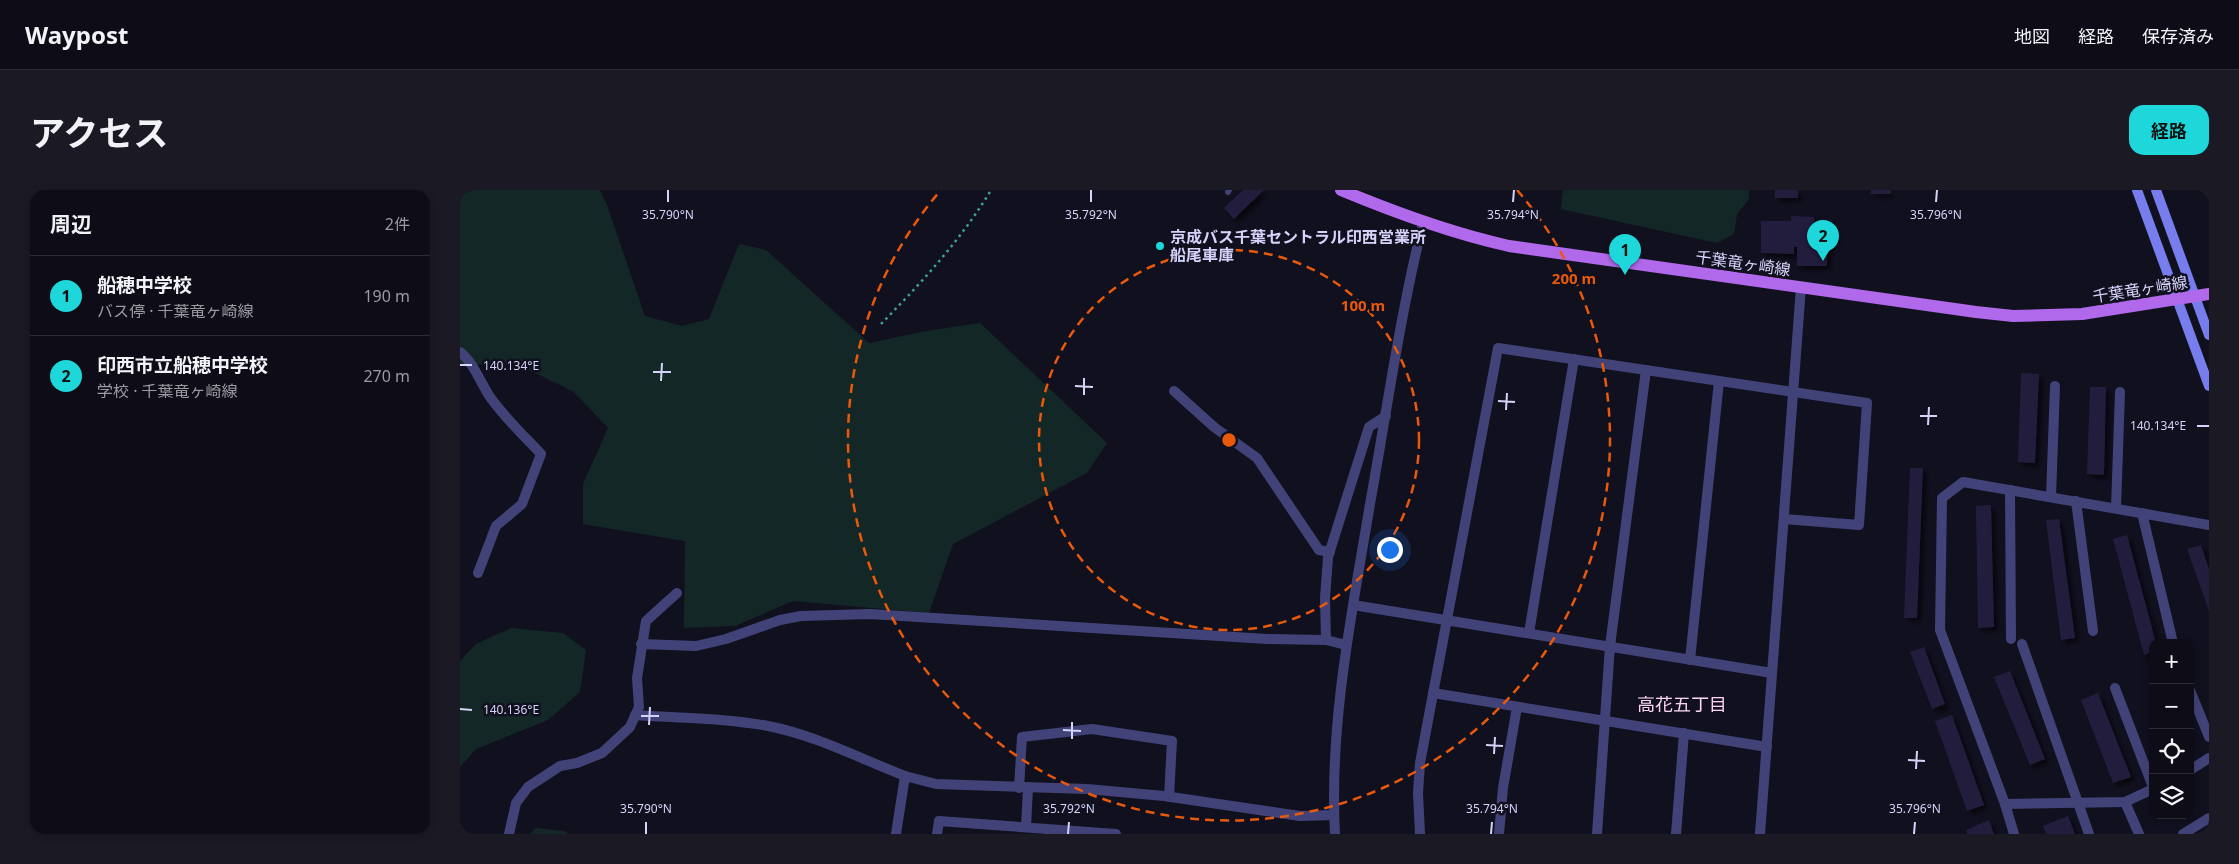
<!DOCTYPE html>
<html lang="ja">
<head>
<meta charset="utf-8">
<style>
	body { margin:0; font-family:"Noto Sans","Noto Sans JP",sans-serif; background:#1b1a24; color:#f1f3f6 }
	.controls { position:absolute; right:15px; bottom:15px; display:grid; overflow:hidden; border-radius:10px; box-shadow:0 2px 8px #0003 }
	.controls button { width:45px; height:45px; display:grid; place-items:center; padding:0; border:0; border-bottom:1px solid #2d2c36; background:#0d0c17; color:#f1f3f6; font:25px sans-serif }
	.you { position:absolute; left:929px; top:359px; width:18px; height:18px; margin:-12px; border:4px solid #fff; border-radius:50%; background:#1a73e8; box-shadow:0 0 0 8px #1a73e833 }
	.badge { display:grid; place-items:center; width:32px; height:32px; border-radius:50%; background:#1dd7db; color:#111; font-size:16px; font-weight:700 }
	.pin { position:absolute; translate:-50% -41px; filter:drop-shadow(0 1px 2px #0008) }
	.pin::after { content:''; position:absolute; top:26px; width:18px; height:15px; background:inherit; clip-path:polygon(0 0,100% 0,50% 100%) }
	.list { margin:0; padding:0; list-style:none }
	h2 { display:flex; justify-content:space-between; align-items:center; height:65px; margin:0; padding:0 20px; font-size:21px }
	h2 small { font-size:16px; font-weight:400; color:#9a9ba1 }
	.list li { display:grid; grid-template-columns:32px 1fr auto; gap:15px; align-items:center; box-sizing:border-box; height:80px; padding:0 20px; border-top:1px solid #2d2c36 }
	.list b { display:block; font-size:19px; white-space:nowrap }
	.list p { margin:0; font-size:16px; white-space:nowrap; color:#9a9ba1 }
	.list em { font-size:16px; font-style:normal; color:#9a9ba1 }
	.icon { flex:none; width:28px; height:28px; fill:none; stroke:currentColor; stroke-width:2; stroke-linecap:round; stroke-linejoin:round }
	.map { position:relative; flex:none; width:1749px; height:644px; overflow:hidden; border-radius:15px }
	header { display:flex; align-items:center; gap:30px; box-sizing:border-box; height:70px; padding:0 25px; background:#0d0c17; border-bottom:1px solid #2d2c36 }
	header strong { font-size:24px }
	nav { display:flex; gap:28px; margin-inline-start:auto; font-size:18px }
	.intro { display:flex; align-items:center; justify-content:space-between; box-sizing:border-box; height:120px; padding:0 30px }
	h1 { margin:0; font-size:35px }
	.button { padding:12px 22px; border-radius:15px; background:#1dd7db; color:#111; font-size:18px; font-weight:700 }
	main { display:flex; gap:30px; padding:0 30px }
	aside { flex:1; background:#0d0c17; border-radius:15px; box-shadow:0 2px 8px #0003 }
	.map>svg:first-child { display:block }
	.green { fill:#132826 }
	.building { fill:#221e3e; filter:url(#shadow) }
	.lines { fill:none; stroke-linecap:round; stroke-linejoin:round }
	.path { stroke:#3da395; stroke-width:2.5; stroke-dasharray:2.5 4; stroke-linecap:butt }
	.service { stroke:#414378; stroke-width:6 }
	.minor { stroke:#414378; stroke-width:10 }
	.tertiary { stroke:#414378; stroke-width:10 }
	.secondary { stroke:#777ded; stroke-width:10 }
	.primary { stroke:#b069eb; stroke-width:12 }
	.ticks { fill:none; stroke:#d5d3f9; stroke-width:2 }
	.ring { fill:none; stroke:#e8590c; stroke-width:2.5; stroke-dasharray:9 6 }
	.poi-dot { fill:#1dd7db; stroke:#11101f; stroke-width:2 }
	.labels { text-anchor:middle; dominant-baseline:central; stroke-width:5; stroke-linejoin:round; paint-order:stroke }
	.poi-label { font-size:16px; font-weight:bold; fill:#d5d3f9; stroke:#11101f; text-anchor:start }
	.street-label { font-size:16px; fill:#d5d3f9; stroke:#11101f }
	.neighbourhood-label { font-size:18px; fill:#f9d5ef; stroke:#11101f }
	.ticks-label { font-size:12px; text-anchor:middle; fill:#d5d3f9; stroke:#11101f; stroke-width:5; stroke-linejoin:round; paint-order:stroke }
	.centre { fill:#e8590c; stroke:#11101f; stroke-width:2.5 }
	.ring-label { font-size:15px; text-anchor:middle; font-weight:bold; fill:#e8590c; stroke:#11101f; stroke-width:5; stroke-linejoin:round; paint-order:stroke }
</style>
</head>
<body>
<header>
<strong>Waypost</strong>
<nav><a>地図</a><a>経路</a><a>保存済み</a></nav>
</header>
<div class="intro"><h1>アクセス</h1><a class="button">経路</a></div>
<main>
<aside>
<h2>周辺<small>2件</small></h2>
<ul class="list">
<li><span class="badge">1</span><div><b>船穂中学校</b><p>バス停 · 千葉竜ヶ崎線</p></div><em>190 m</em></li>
<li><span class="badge">2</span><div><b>印西市立船穂中学校</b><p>学校 · 千葉竜ヶ崎線</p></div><em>270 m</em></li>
</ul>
</aside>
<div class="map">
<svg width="1749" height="644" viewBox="0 0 1749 644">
	<defs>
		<filter id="shadow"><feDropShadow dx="4" dy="4" stdDeviation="2.5" flood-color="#0009"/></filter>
	</defs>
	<rect width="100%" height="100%" fill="#11101f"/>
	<g class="green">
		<path d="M0 0H140L147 15 185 126 222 136 249 129 279 54 306 60 409 153 466 141 520 133 647 253 627 283 493 354 469 423 333 411 275 436 224 438 225 351 123 334V294L148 238 114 202 57 174 2 175 0 173Z"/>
		<path d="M1103 0H1289V9L1277 24 1274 44 1257 53 1101 19Z"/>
		<path d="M51 438 103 443 126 460 120 502 88 530 16 559 0 577V471L16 454Z"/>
		<path d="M76 638 104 641 109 644H70Z"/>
	</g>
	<g class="building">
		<path d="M783 0H804L774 29 764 18Z"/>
		<rect x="1315" y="0" width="23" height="8"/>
		<path d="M1411 0H1431V4H1410Z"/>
		<path d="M1331 26 1354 27V46H1367V76H1337V57H1334V64L1301 63V31H1331Z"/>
		<path d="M1303 78 1315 80V85L1302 83Z"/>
		<path d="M1561 183 1579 184 1575 273 1558 272Z"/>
		<path d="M1630 197H1646L1644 285 1627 284Z"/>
		<path d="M1450 278H1463L1457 428H1444Z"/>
		<path d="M1531 315 1534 437 1518 438 1516 316Z"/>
		<path d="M1599 329 1615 448 1601 450 1586 330Z"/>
		<path d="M1667 345 1696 453H1693V462L1684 465 1653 349Z"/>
		<path d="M1741 355 1749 379V421L1727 359Z"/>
		<path d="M1464 457 1485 514 1472 519 1450 462Z"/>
		<path d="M1550 481 1585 569 1570 575 1534 487Z"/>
		<path d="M1638 503 1671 587 1653 593 1621 510Z"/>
		<path d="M1492 525 1524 615 1507 621 1475 531Z"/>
		<path d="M1608 626 1615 644H1586L1583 636Z"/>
		<path d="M1529 630 1534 644H1507L1506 640Z"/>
	</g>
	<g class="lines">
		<path class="path" d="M421 134C462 92 501 50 531 0"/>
		<path class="service" d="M768 2 769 0"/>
		<g class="minor">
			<path d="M0 162C14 173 20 192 30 207 45 228 64 246 81 264L62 314 36 336 18 383"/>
			<path d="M714 201 754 237 797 268 859 360 870 362"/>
			<path d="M1550 300 1551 449"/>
			<path d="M1591 307 1595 196"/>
			<path d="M1616 311 1633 441"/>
			<path d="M1656 318 1660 202"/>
			<path d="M1682 323 1713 453"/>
			<path d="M893 415 1312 483"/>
			<path d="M1069 443 1114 169"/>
			<path d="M866 450 865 408 868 367 909 237 926 226"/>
			<path d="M181 454 236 456 266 449 320 430 341 426 410 424 807 449 866 450 886 455"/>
			<path d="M1562 454 1629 644"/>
			<path d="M1230 470 1259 191"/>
			<path d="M1655 498 1693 597"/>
			<path d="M1730 500 1749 547"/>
			<path d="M973 503 1307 557"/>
			<path d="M175 525C220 528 265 528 308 536 355 545 401 569 445 586"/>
			<path d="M1730 580 1749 568"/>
			<path d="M559 598 562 547 632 539 712 551 709 607"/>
			<path d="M1693 599 1665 612 1545 614 1480 440 1482 308 1503 292 1749 335"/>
			<path d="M1665 612 1679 644"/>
			<path d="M1545 614 1554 644"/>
			<path d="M566 637 568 598"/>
			<path d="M49 644 56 613 68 597 100 576 117 573 142 563 170 537 179 517 177 488 186 431 217 403"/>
			<path d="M436 644 445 586 476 594 627 599 704 606 840 626 874 625"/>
			<path d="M477 644 479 631 656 644"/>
			<path d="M960 644 958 603 960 573 1038 158 1407 213 1399 335 1324 329"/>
			<path d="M1039 644 1043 598 1057 517"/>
			<path d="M1137 644 1150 456 1186 180"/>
			<path d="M1216 644 1224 543"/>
			<path d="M1300 644 1341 97"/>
			<path d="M1723 644 1749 628"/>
		</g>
		<path class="tertiary" d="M875 644C869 533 892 423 910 314 927 220 940 125 963 33"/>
		<g class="secondary">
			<path d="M1677 0 1749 196"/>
			<path d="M1696 0 1749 145"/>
		</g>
		<path class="primary" d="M881 0C936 23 991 43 1049 56L1516 122 1553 126 1622 124 1749 104"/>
	</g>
	<path class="ticks" d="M208 12V0M631 12V0M1053 12 1054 0M1476 12 1477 0M0 175H12M193 182H211M201 191 202 173M615 196 633 197M624 205V188M1038 211 1055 212M1046 220 1047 203M1460 226H1477M1468 235 1469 217M1737 236H1749M0 519 12 520M181 526H199M189 535 190 517M603 540 621 541M612 549V532M1026 555 1043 556M1034 564 1035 547M1448 570 1465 571M1456 579 1457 561M186 644V632M608 644 609 632M1031 644 1032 632M1454 644 1455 632"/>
	<g class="ring">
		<circle cx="769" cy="250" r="190"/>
		<path d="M1057 0A381 381 0 1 1 481 0"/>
	</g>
	<circle class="poi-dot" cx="700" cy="56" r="5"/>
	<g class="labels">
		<g class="poi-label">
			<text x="710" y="47">京成バス千葉セントラル印西営業所<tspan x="710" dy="18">船尾車庫</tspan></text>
		</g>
		<g class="street-label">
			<text transform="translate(1283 73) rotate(8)">千葉竜ヶ崎線</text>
			<text transform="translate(1680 99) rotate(-9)">千葉竜ヶ崎線</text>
		</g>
		<g class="neighbourhood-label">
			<text x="1222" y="514">高花五丁目</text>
		</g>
	</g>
	<g class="ticks-label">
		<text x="208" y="29">35.790°N</text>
		<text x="631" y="29">35.792°N</text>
		<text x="1053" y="29">35.794°N</text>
		<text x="1476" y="29">35.796°N</text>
		<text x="51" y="180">140.134°E</text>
		<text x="1698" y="240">140.134°E</text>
		<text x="51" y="524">140.136°E</text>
		<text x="186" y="623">35.790°N</text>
		<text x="609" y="623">35.792°N</text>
		<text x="1032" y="623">35.794°N</text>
		<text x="1455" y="623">35.796°N</text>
	</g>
	<circle cx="769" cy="250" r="8" class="centre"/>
	<g class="ring-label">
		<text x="1114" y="94">200 m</text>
		<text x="903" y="121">100 m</text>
	</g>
</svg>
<div class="controls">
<button>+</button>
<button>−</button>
<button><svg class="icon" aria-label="locate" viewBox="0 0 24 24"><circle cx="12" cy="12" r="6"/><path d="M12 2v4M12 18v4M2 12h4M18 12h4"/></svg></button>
<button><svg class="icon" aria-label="layers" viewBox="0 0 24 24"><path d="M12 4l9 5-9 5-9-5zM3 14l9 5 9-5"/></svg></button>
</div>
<div class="you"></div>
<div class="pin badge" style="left:1165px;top:85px">1</div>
<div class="pin badge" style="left:1363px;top:71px">2</div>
</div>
</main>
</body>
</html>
